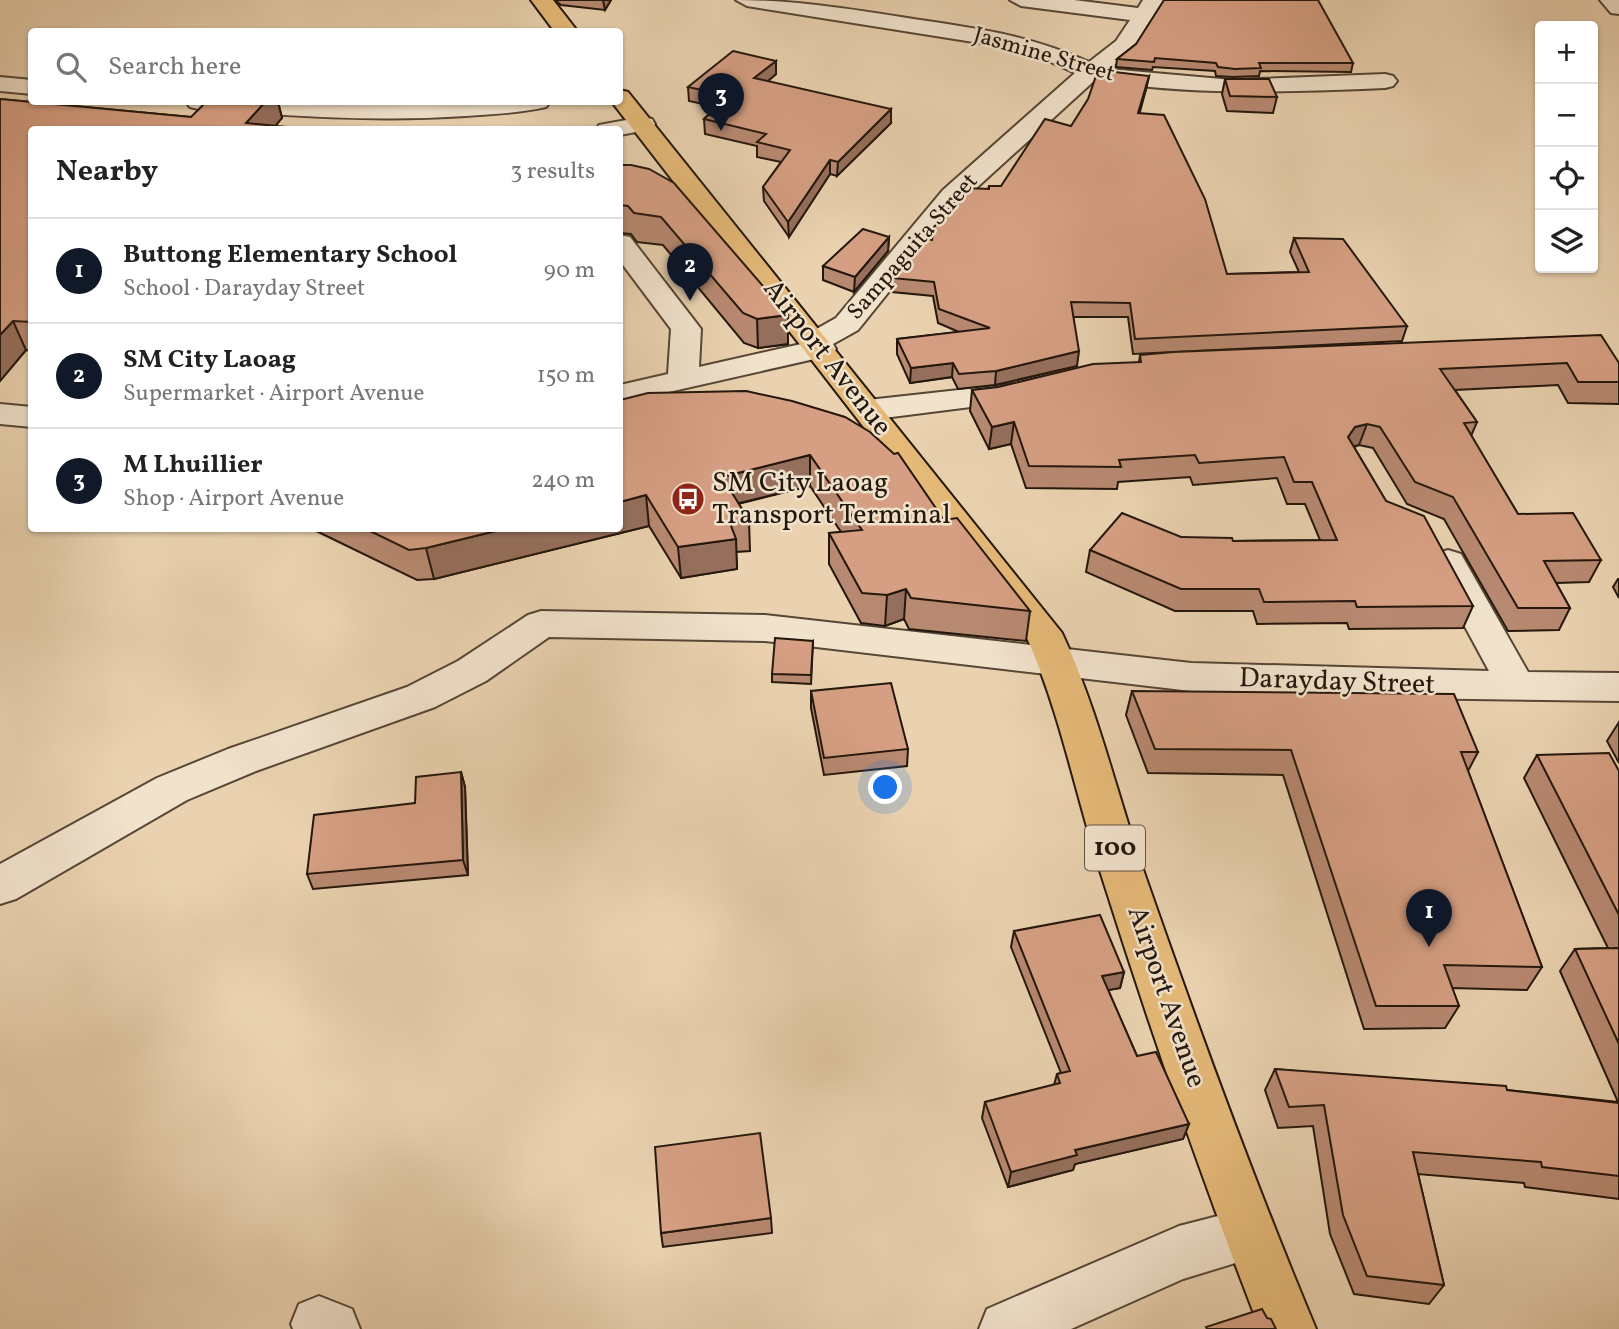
<!DOCTYPE html>
<html lang="en">
<head>
<meta charset="utf-8">
<style>
	body { margin:0; font-family:Vollkorn,serif; background:#f2f2f2; color:#222 }
	.controls { position:absolute; right:21px; top:21px; display:grid; overflow:hidden; border-radius:7px; box-shadow:0 2px 5px #0004 }
	.controls button { width:63px; height:63px; display:grid; place-items:center; padding:0; border:0; border-bottom:2px solid #e0e0e0; background:#fff; color:#222; font:35px sans-serif }
	.you { position:absolute; left:886px; top:788px; width:24px; height:24px; margin:-18px; border:5px solid #fff; border-radius:50%; background:#1a73e8; box-shadow:0 0 0 10px #1a73e833 }
	.badge { display:grid; place-items:center; width:46px; height:46px; border-radius:50%; background:#111827; color:#fff; font-size:23px; font-weight:700 }
	.pin { position:absolute; translate:-50% -58px; filter:drop-shadow(0 2px 4px #0008) }
	.pin::after { content:''; position:absolute; top:37px; width:24px; height:21px; background:inherit; clip-path:polygon(0 0,100% 0,50% 100%) }
	.list { margin:0; padding:0; list-style:none }
	h2 { display:flex; justify-content:space-between; align-items:center; height:91px; margin:0; padding:0 28px; font-size:30px }
	h2 small { font-size:23px; font-weight:400; color:#767676 }
	.list li { display:grid; grid-template-columns:46px 1fr auto; gap:21px; align-items:center; box-sizing:border-box; height:105px; padding:0 28px; border-top:2px solid #e0e0e0 }
	.list b { display:block; font-size:26px; white-space:nowrap }
	.list p { margin:0; font-size:23px; white-space:nowrap; color:#767676 }
	.list em { font-size:23px; font-style:normal; color:#767676 }
	.icon { flex:none; width:38px; height:38px; fill:none; stroke:currentColor; stroke-width:2; stroke-linecap:round; stroke-linejoin:round }
	.map { position:relative; flex:none; width:1619px; height:1329px; overflow:hidden }
	.search { position:absolute; background:#fff; box-shadow:0 2px 5px #0004; left:28px; top:28px; width:595px; height:77px; display:flex; align-items:center; gap:18px; box-sizing:border-box; padding:0 24px; border-radius:7px; color:#767676; font-size:26px }
	.panel { position:absolute; background:#fff; box-shadow:0 2px 5px #0004; left:28px; top:126px; width:595px; height:406px; border-radius:7px }
	.map>svg:first-child { display:block }
	.lines { fill:none; stroke-linecap:round; stroke-linejoin:round }
	.minor-casing { stroke:#564635; stroke-width:4 }
	.major-casing { stroke:#24170c; stroke-width:4 }
	.minor { fill:#f1e2cc; fill-rule:evenodd }
	.major { fill:#e5b978; fill-rule:evenodd }
	.wall { fill:#b88971; stroke:#24170c; stroke-width:2 }
	.shaded-wall { fill:#966f5c; stroke:#24170c; stroke-width:2 }
	.building { fill:#d69f83; stroke:#24170c; stroke-width:2 }
	.labels { text-anchor:middle; dominant-baseline:central; stroke-width:5; stroke-linejoin:round; paint-order:stroke }
	.far-street-label { font-size:23px; fill:#24170c; stroke:#f1e2cc }
	.shield { fill:#f1e2cc; stroke:#625446; stroke-width:2 }
	.shield-label { font-size:26px; font-weight:bold; fill:#24170c }
	.street-label { font-size:28px; fill:#24170c; stroke:#f1e2cc }
	.poi-label { font-size:28px; fill:#24170c; stroke:#f1e2cc; text-anchor:start }
</style>
</head>
<body>
<div class="map">
<svg width="1619" height="1329" viewBox="0 0 1619 1329">
	<rect width="100%" height="100%" fill="#ead2b0"/>
	<filter id="stains"><feTurbulence type="fractalNoise" baseFrequency=".00286" numOctaves="4"/><feColorMatrix values="0 0 0 0 .2 0 0 0 0 .09 0 0 0 0 .02 0 0 0 .5 -.17"/></filter>
	<radialGradient id="worn" r=".72"><stop offset=".6" stop-color="#630" stop-opacity="0"/><stop offset="1" stop-color="#630" stop-opacity=".3"/></radialGradient>
	<g class="lines">
		<defs>
			<g id="minor">
				<path d="M736 0C794 0 850 9 907 18 973 28 1027 34 1089 62L1116 41 1130 20 1021 6 1010 0H1074L1138 8 1143 0H1165L1132 51 1109 69 1233 80 1385 74 1393 76 1397 81 1393 86 1385 88C1285 92 1194 96 1095 80L961 202 858 330 833 344 836 349 832 355 620 403V385L668 374 671 329 620 261V235L630 237 701 329 699 367 801 344 804 336 836 318 943 190 1075 73 1033 54 1005 47 747 6Z"/>
				<path d="M1600 0H1619V14L1611 13Z"/>
				<path d="M0 77 32 80V94L0 91Z"/>
				<path d="M186 102H550L546 107C521 113 493 114 466 116 377 122 287 116 198 109L190 107Z"/>
				<path d="M643 117 652 119 655 124 652 129 620 135V130H596L599 125Z"/>
				<path d="M1022 383 1033 385 1038 392 1033 399 868 420 857 417 852 410 857 403 868 400Z"/>
				<path d="M0 404 32 407V427L0 424Z"/>
				<path d="M1448 550 1461 554 1528 672 1619 673V701L1325 697 1191 691 765 641 549 637 486 681 435 707 256 771 187 800 16 899 0 904V864L157 778 228 749 407 687 458 661 528 615 541 611 765 615 1191 663 1489 671 1430 562 1435 554Z"/>
				<path d="M1249 1208 1268 1215 1276 1234 1268 1253 1183 1279 1071 1329H979L987 1309 1179 1226Z"/>
				<path d="M319 1296 352 1309 360 1329H293L291 1324 299 1304Z"/>
			</g>
			<g id="major">
				<path d="M531 0H553L578 32H555Z"/>
				<path d="M620 90 628 92 1062 633C1099 712 1117 796 1146 878 1199 1030 1254 1181 1316 1329H1260C1202 1180 1150 1029 1102 877 1076 797 1061 715 1027 638L612 102H620Z"/>
			</g>
		</defs>
		<use href="#minor" class="minor-casing"/>
		<use href="#major" class="major-casing"/>
		<use href="#minor" class="minor"/>
		<use href="#major" class="major"/>
	</g>
	<g class="wall">
		<path d="M555 0H611L605 10 561 5Z"/>
		<path d="M1136 44 1353 63 1351 72 1260 71 1259 76 1233 77 1216 76 1215 71 1153 67 1152 70 1116 67 1117 59Z"/>
		<path d="M776 61V74L768 81 891 123 837 176 830 174 789 237 764 201 763 187 781 162 757 157V146L705 134 704 119 717 107 689 101 688 87Z"/>
		<path d="M1149 76 1146 89 1139 113 1227 274 1299 272 1290 252 1294 238 1407 326 1402 341 1133 354 1128 317H1073L1077 366 995 385 958 389 952 377 910 383 897 354V339L959 332 938 323 933 296 892 292V278L932 240 988 189 989 186H1001L1071 126Z"/>
		<path d="M1225 79 1277 97 1273 113 1227 111 1222 94Z"/>
		<path d="M0 99 191 117 221 104 220 102H278L282 118 275 125 32 130V351L26 350 0 381Z"/>
		<path d="M620 165 788 315V344L758 348 744 343 663 245 637 242 631 234 620 233Z"/>
		<path d="M889 237 888 251 854 292 823 280V266Z"/>
		<path d="M1140 355 1619 363V404L1568 403 1558 385 1455 390 1477 422 1471 436 1518 514 1601 560 1589 582 1556 583 1570 608 1559 630 1508 631 1444 519 1407 504 1373 448 1359 445 1354 447 1386 501 1473 606 1463 628 1349 629 1347 623 1257 624 1253 611H1175L1086 572 1090 550 1181 537 1233 541 1320 540 1305 504H1287L1277 478 1193 485 1190 477 1118 482 1117 489 1026 488 1011 444 989 449 970 411 972 390 998 387 1139 362Z"/>
		<path d="M746 391 944 520 1030 611 1026 641 909 629 904 619 885 626 861 623 829 564V533L841 532 810 486 738 504 749 520 750 551 736 552 737 569 681 578 649 526 434 579 417 580 310 528H620V400Z"/>
		<path d="M1618 579H1619V598L1613 587Z"/>
		<path d="M813 641 811 684 772 682V674Z"/>
		<path d="M811 691 908 749 907 766 824 775 811 708Z"/>
		<path d="M1132 691 1478 752 1468 771 1542 967 1527 990 1452 988 1459 1006 1445 1028 1364 1029 1283 775 1148 773 1126 715Z"/>
		<path d="M1619 722V763L1607 741Z"/>
		<path d="M1537 755 1619 771V1199L1525 1187 1524 1183 1418 1174 1444 1285 1429 1304 1354 1294 1330 1234 1313 1126 1278 1128 1265 1090 1275 1069 1507 1090 1618 1102 1560 971 1575 949 1608 948 1524 778Z"/>
		<path d="M461 772 465 787 468 875 313 889 307 874Z"/>
		<path d="M1014 931 1124 972 1120 988 1108 990 1137 1056 1189 1124 1183 1139 1075 1164 1073 1170 1008 1187 982 1118 985 1102 1054 1085 1057 1074 1061 1073 1011 947Z"/>
		<path d="M771 1218 772 1233 663 1247 661 1233Z"/>
	</g>
	<g class="shaded-wall">
		<path d="M603 0H611L605 10Z"/>
		<path d="M776 61V74L755 92 754 78Z"/>
		<path d="M1149 76 1146 89 1136 127 1138 113Z"/>
		<path d="M265 102H278L282 118 272 130 246 123Z"/>
		<path d="M891 109V123L837 176 838 162Z"/>
		<path d="M830 160V174L789 237 788 222Z"/>
		<path d="M889 237 888 251 854 292 855 277Z"/>
		<path d="M788 315V344L758 348 757 319Z"/>
		<path d="M13 321 26 350 0 381V335Z"/>
		<path d="M1079 351 1077 366 995 385 996 371Z"/>
		<path d="M953 363 952 377 910 383 911 368Z"/>
		<path d="M1014 422 1011 444 989 449 992 427Z"/>
		<path d="M1367 424 1359 445 1347 448 1348 437 1355 427Z"/>
		<path d="M810 455V486L723 507 722 477Z"/>
		<path d="M646 495 649 526 434 579 426 548 508 528H620V502Z"/>
		<path d="M736 539 737 569 681 578 678 547Z"/>
		<path d="M906 589 904 619 885 626 887 595Z"/>
		<path d="M461 772 465 787 468 875 463 860Z"/>
		<path d="M1124 972 1120 988 1098 992 1102 976Z"/>
		<path d="M1189 1124 1183 1139 1075 1164 1073 1170 1008 1187 1011 1172 1075 1150Z"/>
	</g>
	<g class="building">
		<path d="M1164 0H1318L1353 63H1259L1261 68 1235 69 1218 67 1216 63 1155 58 1154 62 1117 59 1136 44Z"/>
		<path d="M733 51 776 61 754 78 891 109 838 162 830 160 788 222 763 187 790 150 757 142 766 134 704 119 729 96 688 87Z"/>
		<path d="M1098 70 1149 76 1138 113 1164 115 1205 199 1227 274 1309 272 1294 238 1343 239 1407 326 1135 339 1130 303 1071 302 1079 351 996 371 959 374 953 363 911 368 897 339 990 328 939 309 934 282 892 278 925 238 932 240 934 227 966 188 989 189V186H1001L1045 119 1071 126 1088 99Z"/>
		<path d="M1225 79H1269L1277 97 1230 96Z"/>
		<path d="M0 99 191 117 204 104 241 103 240 102H265L246 123 317 130H32V322L13 321 0 335Z"/>
		<path d="M620 165H631L649 169 674 183 788 315 757 319 743 313 661 217 634 213 628 206 620 205Z"/>
		<path d="M863 229 889 237 855 277 823 266Z"/>
		<path d="M1601 335 1619 363V382H1578L1567 363 1440 369 1477 422 1464 423 1518 514 1573 513 1601 560 1544 561 1570 608H1518L1453 497 1415 482 1380 427 1367 424 1355 427 1348 437 1386 501 1424 516 1473 606 1357 607 1355 601 1264 602 1259 589H1181L1090 550 1122 513 1181 537 1232 538 1233 541 1337 540 1312 482H1294L1284 457 1199 463 1195 455 1119 460 1121 467 1029 466 1014 422 992 427 972 390 998 387 1093 364 1141 362 1140 355 1174 352Z"/>
		<path d="M746 391 792 401 845 417 870 432 894 454 898 453 944 520 957 518 1030 611 911 598 906 589 887 595 862 593 829 533 862 530 810 455 722 477 749 520 730 523 736 539 678 547 646 495 620 502V400L648 393Z"/>
		<path d="M364 528H508L426 548 409 550Z"/>
		<path d="M775 638 813 641 811 675 772 674Z"/>
		<path d="M891 683 908 749 824 758 811 691Z"/>
		<path d="M1132 691 1454 694 1478 752H1461L1542 967 1444 965 1459 1006H1376L1291 750 1155 749Z"/>
		<path d="M1609 753 1619 771V915L1537 755Z"/>
		<path d="M461 772 463 860 307 874 314 815 415 803 416 777Z"/>
		<path d="M1100 915 1124 972 1102 976 1137 1056 1156 1052 1189 1124 1075 1150 1077 1155 1011 1172 985 1102 1060 1083 1057 1074 1070 1071 1014 931Z"/>
		<path d="M1619 948V1044L1575 949Z"/>
		<path d="M1275 1069 1506 1086 1507 1090 1619 1103V1176L1542 1167 1541 1162 1413 1152 1444 1285 1367 1276 1343 1215 1324 1105 1289 1107Z"/>
		<path d="M760 1133 771 1218 661 1233 655 1147Z"/>
		<path d="M1262 1309 1267 1318 1271 1319 1276 1329H1207L1206 1327Z"/>
	</g>
	<defs>
		<symbol id="bus-disc" viewBox="-11 -11 22 22"><circle r="9.5" fill="#8f2418" stroke="#f1e2cc"/><path d="M-5-6H5V4H4V6H2V4H-2V6H-4V4H-5ZM-3.5-4V0h7V-4ZM-3.5 1.2v1.5H-2V1.2ZM2 1.2v1.5H3.5V1.2Z" fill="#fff"/></symbol>
	</defs>
	<g fill-rule="evenodd">
		<use href="#bus-disc" x="669" y="480" width="38" height="38"/>
	</g>
	<g class="labels">
		<g class="far-street-label">
			<text transform="translate(1044 55) rotate(16)">Jasmine Street</text>
			<text transform="translate(913 247) rotate(-49)">Sampaguita Street</text>
		</g>
		<rect class="shield" x="1085" y="825.5" width="60" height="45" rx="5"/>
		<g class="shield-label">
			<text x="1115" y="848">100</text>
		</g>
		<g class="street-label">
			<text transform="translate(827 358) rotate(52)">Airport Avenue</text>
			<text transform="translate(1337 682) rotate(2)">Darayday Street</text>
			<text transform="translate(1166 997) rotate(71)">Airport Avenue</text>
		</g>
		<g class="poi-label">
			<text x="712" y="483">SM City Laoag<tspan x="712" dy="32">Transport Terminal</tspan></text>
		</g>
	</g>
	<rect width="100%" height="100%" filter="url(#stains)"/>
	<rect width="100%" height="100%" fill="url(#worn)"/>
</svg>
<div class="controls">
<button>+</button>
<button>−</button>
<button><svg class="icon" aria-label="locate" viewBox="0 0 24 24"><circle cx="12" cy="12" r="6"/><path d="M12 2v4M12 18v4M2 12h4M18 12h4"/></svg></button>
<button><svg class="icon" aria-label="layers" viewBox="0 0 24 24"><path d="M12 4l9 5-9 5-9-5zM3 14l9 5 9-5"/></svg></button>
</div>
<div class="you"></div>
<div class="pin badge" style="left:1429px;top:947px">1</div>
<div class="pin badge" style="left:690px;top:301px">2</div>
<div class="pin badge" style="left:721px;top:131px">3</div>
<div class="search"><svg class="icon" aria-label="search" viewBox="0 0 24 24"><circle cx="10" cy="10" r="6"/><path d="M15 15l6 6"/></svg>Search here</div>
<section class="panel">
<h2>Nearby<small>3 results</small></h2>
<ul class="list">
<li><span class="badge">1</span><div><b>Buttong Elementary School</b><p>School · Darayday Street</p></div><em>90 m</em></li>
<li><span class="badge">2</span><div><b>SM City Laoag</b><p>Supermarket · Airport Avenue</p></div><em>150 m</em></li>
<li><span class="badge">3</span><div><b>M Lhuillier</b><p>Shop · Airport Avenue</p></div><em>240 m</em></li>
</ul>
</section>
</div>
</body>
</html>
